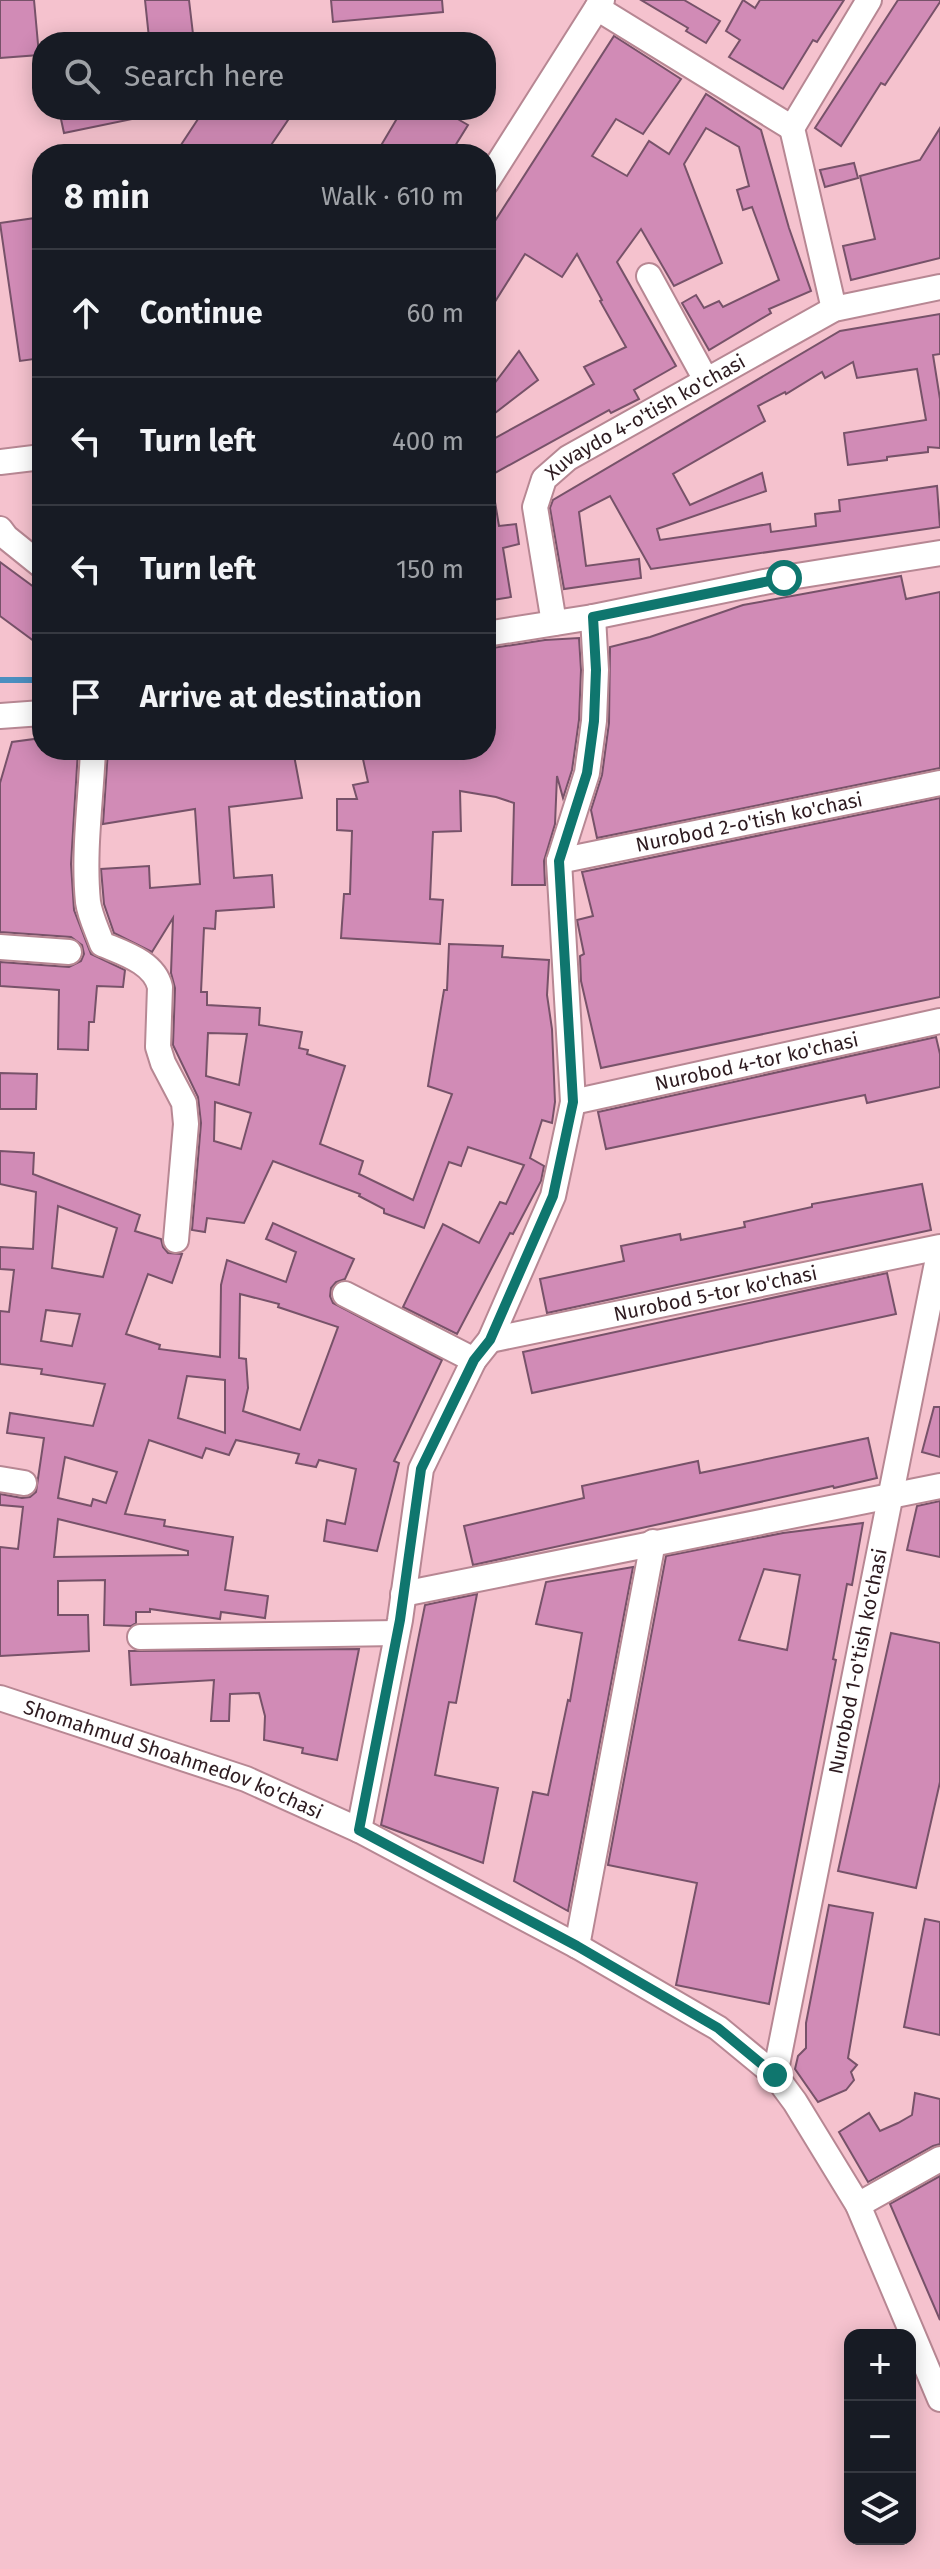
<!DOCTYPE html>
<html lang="en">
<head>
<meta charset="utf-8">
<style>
	body { margin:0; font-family:"Fira Sans",sans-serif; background:#242831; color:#f1f3f6 }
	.controls { position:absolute; right:24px; bottom:24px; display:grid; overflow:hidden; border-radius:16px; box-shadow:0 4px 20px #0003 }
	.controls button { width:72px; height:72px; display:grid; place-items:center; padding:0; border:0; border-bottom:2px solid #363941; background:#171b24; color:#f1f3f6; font:40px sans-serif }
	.stop { position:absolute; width:24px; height:24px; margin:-18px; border:6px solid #0f766e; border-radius:50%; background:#fff }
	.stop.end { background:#0f766e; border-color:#fff; box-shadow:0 2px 8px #0008 }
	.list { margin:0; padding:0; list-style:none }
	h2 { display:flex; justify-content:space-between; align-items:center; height:104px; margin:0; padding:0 32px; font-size:34px }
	h2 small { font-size:26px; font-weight:400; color:#9ea1a6 }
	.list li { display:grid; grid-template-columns:52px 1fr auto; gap:24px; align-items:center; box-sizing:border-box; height:128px; padding:0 32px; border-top:2px solid #363941 }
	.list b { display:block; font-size:30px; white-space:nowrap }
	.list em { font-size:26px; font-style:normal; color:#9ea1a6 }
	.icon { flex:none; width:44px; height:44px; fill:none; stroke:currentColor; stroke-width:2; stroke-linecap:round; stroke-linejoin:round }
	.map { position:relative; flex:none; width:940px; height:2569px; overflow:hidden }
	.search { position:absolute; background:#171b24; box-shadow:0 4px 20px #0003; left:32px; top:32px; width:464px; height:88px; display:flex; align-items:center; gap:20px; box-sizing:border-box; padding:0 28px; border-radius:32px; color:#9ea1a6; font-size:30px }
	.panel { position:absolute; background:#171b24; box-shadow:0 4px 20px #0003; left:32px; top:144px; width:464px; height:616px; border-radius:32px }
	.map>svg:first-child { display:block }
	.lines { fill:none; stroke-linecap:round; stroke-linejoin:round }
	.stream { stroke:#4b8fc0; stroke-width:6 }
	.building { fill:#d18bb6; stroke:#775269; stroke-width:2; fill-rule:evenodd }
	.minor-casing { stroke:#b78793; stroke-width:28 }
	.minor { stroke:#fff; stroke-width:24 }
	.route { stroke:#0f766e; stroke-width:10 }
	.labels { text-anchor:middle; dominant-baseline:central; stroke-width:6; stroke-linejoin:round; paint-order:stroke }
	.street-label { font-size:20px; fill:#2e1b20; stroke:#feedf1 }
</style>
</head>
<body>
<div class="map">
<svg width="940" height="2569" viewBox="0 0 940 2569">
	<rect width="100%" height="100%" fill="#f5c2ce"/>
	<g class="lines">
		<path class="stream" d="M0 680H42"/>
	</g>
	<g class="building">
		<path d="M0 0H34L39 55 0 58Z"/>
		<path d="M145 0H189L193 34 149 38Z"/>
		<path d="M331 0H442L443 12 333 22Z"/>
		<path d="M641 0H684L720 21 706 43 686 31 688 28Z"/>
		<path d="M743 0 755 8 760 0H844L817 42 813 40 783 89 729 57 740 40 726 31Z"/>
		<path d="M898 0H940V2L885 85 881 83 841 146 815 128Z"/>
		<path d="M614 36 681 79 643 134 616 119 592 156 627 176 649 141 669 154 706 94 761 130 789 228 811 291 769 309 771 313 709 350 682 303 696 295 704 308 719 301 723 307 779 280 752 207 743 210 737 190 749 186 739 147 706 128 684 164 722 263 674 286 641 229 617 262 676 366 634 390 639 399 611 413 609 410 486 478V443L594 384 584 367 626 347 600 301 602 300 577 254 562 277 525 254 486 316V235Z"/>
		<path d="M59 110H136L137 118 64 133Z"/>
		<path d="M204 110H272L288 120 265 154H175Z"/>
		<path d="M402 110H442L468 125 450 154H376Z"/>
		<path d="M940 128V258L851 280 843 246 875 239 860 176 920 160Z"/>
		<path d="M854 163 858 178 825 187 820 170Z"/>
		<path d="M42 217V358L20 361 0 223Z"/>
		<path d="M940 314V354L933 355 940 399V448L928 447V452L887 457V460L848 465 844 433 926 420 917 369 857 378 853 362 825 378 822 372 786 394 785 392 758 406 765 421 673 474 690 505 762 473 766 491 657 529 660 540 770 524 771 532 816 526 815 514 840 511 839 500 937 486 940 527 651 569 610 496 579 512 586 566 639 559 641 578 564 589 550 508 553 500 840 331Z"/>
		<path d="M519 351 538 380 486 420V379L494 384Z"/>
		<path d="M495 502 499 526 516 524 519 544 503 548 511 597 486 601V503Z"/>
		<path d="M0 562 42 593V647L0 616Z"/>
		<path d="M901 576 906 599 940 592V768L597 838 591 810 602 775 609 723 610 647 650 637 743 605Z"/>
		<path d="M579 638 581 670 579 720 572 770 563 798 557 776 555 824 544 861 545 885H512L514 803 496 797 460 791 461 831 433 832 430 899 443 900 440 944 341 938 344 894H350L352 831 337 830V799H357L353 785 368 782 361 750H486V649L545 640Z"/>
		<path d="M42 738V750H78L71 864 74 910 91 954 125 970 123 987 97 986 94 1022H89L88 1050 58 1049 59 990 0 986V962L69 967 81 961 84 954 82 945 71 937 0 932V783L12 742Z"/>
		<path d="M108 750H293L302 798 229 807 234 878 272 875 274 907 216 911 215 929 204 928 201 992H207V1005L260 1008 259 1025 302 1032 299 1048 308 1050 307 1054 345 1066 320 1144 363 1161 359 1174 413 1200 452 1094 428 1086 444 990H447L449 944 503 946 502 957 549 960 547 995 552 1029 555 1102 552 1123 542 1120 530 1158 544 1166 541 1181 513 1234 510 1233 457 1334 403 1307 443 1224 479 1243 500 1202 506 1204 524 1165 468 1147 461 1166 449 1162 424 1228 384 1213V1209L359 1196 360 1194 273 1161 244 1223 207 1218 205 1232 192 1230 201 1123 198 1097 173 1045 175 988 171 973 173 918 152 952 114 933 104 904 101 869 149 866 150 888 200 884 195 809 103 824ZM208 1033 247 1034 239 1085 206 1076ZM215 1102 251 1113 241 1149 214 1141Z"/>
		<path d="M940 798V997L601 1068 581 981 580 956 584 954 577 920 593 916 582 872Z"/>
		<path d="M936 1037 940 1054V1087L867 1103 865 1095 606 1149 598 1112Z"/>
		<path d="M0 1073 37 1074 36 1109H0Z"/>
		<path d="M0 1151 34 1153 33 1174 140 1215 135 1231 161 1239 163 1247 168 1253 182 1254 172 1283 148 1274 126 1334 160 1345 159 1349 220 1357 221 1285 227 1260 286 1282 296 1252 266 1239 273 1223 354 1259 345 1279 336 1282 331 1288 330 1296 333 1303 442 1360 394 1461 399 1463 377 1551 324 1541 327 1520 345 1524 356 1469 319 1460 316 1467 296 1463 299 1454 236 1440 229 1455 206 1448 202 1458 149 1440 125 1514 165 1520 164 1526 233 1537 225 1590 268 1596 265 1618 221 1612 220 1619 150 1609V1612H136V1623L131 1626 104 1625 105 1580 58 1581V1615H88L89 1651 0 1656V1547L18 1549 23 1507 0 1505V1494L22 1498 30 1497 36 1492 44 1438 7 1433 10 1413 93 1426 105 1384 41 1374 42 1369 0 1364V1311L9 1312 14 1270 0 1269V1247L33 1249 36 1192 0 1184ZM58 1206 117 1228 103 1277 52 1268ZM240 1294 279 1304 278 1307 338 1327 300 1430 243 1411 248 1388 246 1359 239 1358ZM46 1310 80 1314 72 1346 41 1341ZM187 1376 225 1380V1433L178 1418ZM65 1457 117 1472 106 1503 93 1499 91 1506 58 1498ZM58 1519 188 1551V1555L54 1557Z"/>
		<path d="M922 1184 931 1230 547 1313 540 1279 624 1261 621 1246 680 1234 681 1240 745 1227 744 1222 812 1207V1204Z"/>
		<path d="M887 1273 896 1314 532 1393 523 1352Z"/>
		<path d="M934 1407H940V1457L922 1452Z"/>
		<path d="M868 1438 877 1478 834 1488 833 1486 473 1565 464 1526 584 1498 582 1486 698 1461 700 1473Z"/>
		<path d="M940 1501V1557L907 1550 917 1506Z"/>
		<path d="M863 1523 852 1585 847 1584 833 1659 836 1660 769 2004 676 1985 697 1883 608 1865 666 1556 783 1533ZM764 1569 800 1575 787 1650 739 1640Z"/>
		<path d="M633 1567 568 1911 514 1881 533 1792 548 1795 568 1700 570 1701 582 1633 536 1624 546 1582Z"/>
		<path d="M477 1594 456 1703 449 1702 435 1775 498 1788 483 1863 381 1825 425 1605Z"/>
		<path d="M891 1633 940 1643V1782L916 1888 838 1871Z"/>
		<path d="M359 1649 337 1760 302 1753 303 1748 264 1740 265 1716 259 1693 230 1694 229 1721H211L214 1680 131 1685 129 1651Z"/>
		<path d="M829 1905 873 1913 848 2058 857 2065 851 2072 854 2080 846 2090 818 2102 795 2069 798 2056 806 2048V2023Z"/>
		<path d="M925 1919 940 1922V2035L904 2027Z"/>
		<path d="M915 2093 940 2099V2144L933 2146 868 2182 839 2132 869 2113 880 2131 898 2123 912 2115Z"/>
		<path d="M940 2176V2320L890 2204Z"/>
	</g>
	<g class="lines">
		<defs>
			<g id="minor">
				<path d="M597 8 792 128"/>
				<path d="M486 183 602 0"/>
				<path d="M649 276 706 380"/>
				<path d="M834 309 792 128 869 0"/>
				<path d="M0 462 42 457"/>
				<path d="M0 529 6 537 42 566"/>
				<path id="s1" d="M554 623 535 507 544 479 568 458 834 309 940 287"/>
				<path d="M486 634 593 617 784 578 940 553"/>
				<path d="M0 716 42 713"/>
				<path d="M93 750C91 799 83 852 88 902 90 916 97 930 102 944 123 953 154 962 160 987L158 1047 163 1063 184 1103 186 1124 176 1240"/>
				<path id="s2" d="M559 861 940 783"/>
				<path d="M0 947 69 952"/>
				<path id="s3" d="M573 1102 940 1021"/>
				<path d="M345 1294 474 1360"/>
				<path id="s4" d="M490 1340 940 1247"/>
				<path d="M0 1479 24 1483"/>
				<path d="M403 1594 940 1486"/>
				<path d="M140 1637 397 1633"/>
				<path id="s5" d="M0 1698 246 1779 359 1830 577 1946 718 2028 775 2075 795 2102 858 2205 940 2399"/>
				<path d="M359 1830 400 1620 421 1469 474 1360 490 1340 553 1196 573 1102 559 861 587 773 594 721 596 670 593 617"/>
				<path d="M577 1946 653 1542"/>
				<path id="s6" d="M775 2075 940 1248"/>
				<path d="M858 2205 940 2159"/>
			</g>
		</defs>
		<use href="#minor" class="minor-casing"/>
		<use href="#minor" class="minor"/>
	</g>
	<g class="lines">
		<path class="route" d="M775 2075 718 2028 577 1946 359 1830 400 1620 421 1469 474 1360 490 1340 553 1196 573 1102 559 861 587 773 594 721 596 670 593 617 784 578"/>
	</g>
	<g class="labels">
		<g class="street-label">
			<text stroke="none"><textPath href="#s1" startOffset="266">Xuvaydo 4-o'tish ko'chasi</textPath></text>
			<text stroke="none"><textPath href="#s2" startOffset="194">Nurobod 2-o'tish ko'chasi</textPath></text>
			<text stroke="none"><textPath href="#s3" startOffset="188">Nurobod 4-tor ko'chasi</textPath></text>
			<text stroke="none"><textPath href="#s4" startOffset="230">Nurobod 5-tor ko'chasi</textPath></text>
			<text stroke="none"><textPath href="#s6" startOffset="422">Nurobod 1-o'tish ko'chasi</textPath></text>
			<text stroke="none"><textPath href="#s5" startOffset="184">Shomahmud Shoahmedov ko'chasi</textPath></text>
		</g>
	</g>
</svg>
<div class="controls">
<button>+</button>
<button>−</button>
<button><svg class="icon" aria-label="layers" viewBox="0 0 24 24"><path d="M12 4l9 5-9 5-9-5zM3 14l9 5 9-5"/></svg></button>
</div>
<div class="stop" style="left:784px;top:578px"></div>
<div class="stop end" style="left:775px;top:2075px"></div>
<div class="search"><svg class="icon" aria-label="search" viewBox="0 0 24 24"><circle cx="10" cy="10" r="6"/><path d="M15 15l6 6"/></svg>Search here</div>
<section class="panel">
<h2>8 min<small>Walk · 610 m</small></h2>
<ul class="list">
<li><svg class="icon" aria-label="ahead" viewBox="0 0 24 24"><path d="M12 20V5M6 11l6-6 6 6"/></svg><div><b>Continue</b></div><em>60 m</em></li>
<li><svg class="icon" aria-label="left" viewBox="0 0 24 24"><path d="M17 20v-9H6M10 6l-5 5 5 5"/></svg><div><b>Turn left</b></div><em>400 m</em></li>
<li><svg class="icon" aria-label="left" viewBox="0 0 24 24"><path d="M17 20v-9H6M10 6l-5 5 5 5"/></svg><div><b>Turn left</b></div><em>150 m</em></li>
<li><svg class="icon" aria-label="arrive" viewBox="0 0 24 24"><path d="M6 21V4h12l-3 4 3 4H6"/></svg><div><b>Arrive at destination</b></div></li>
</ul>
</section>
</div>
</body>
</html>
